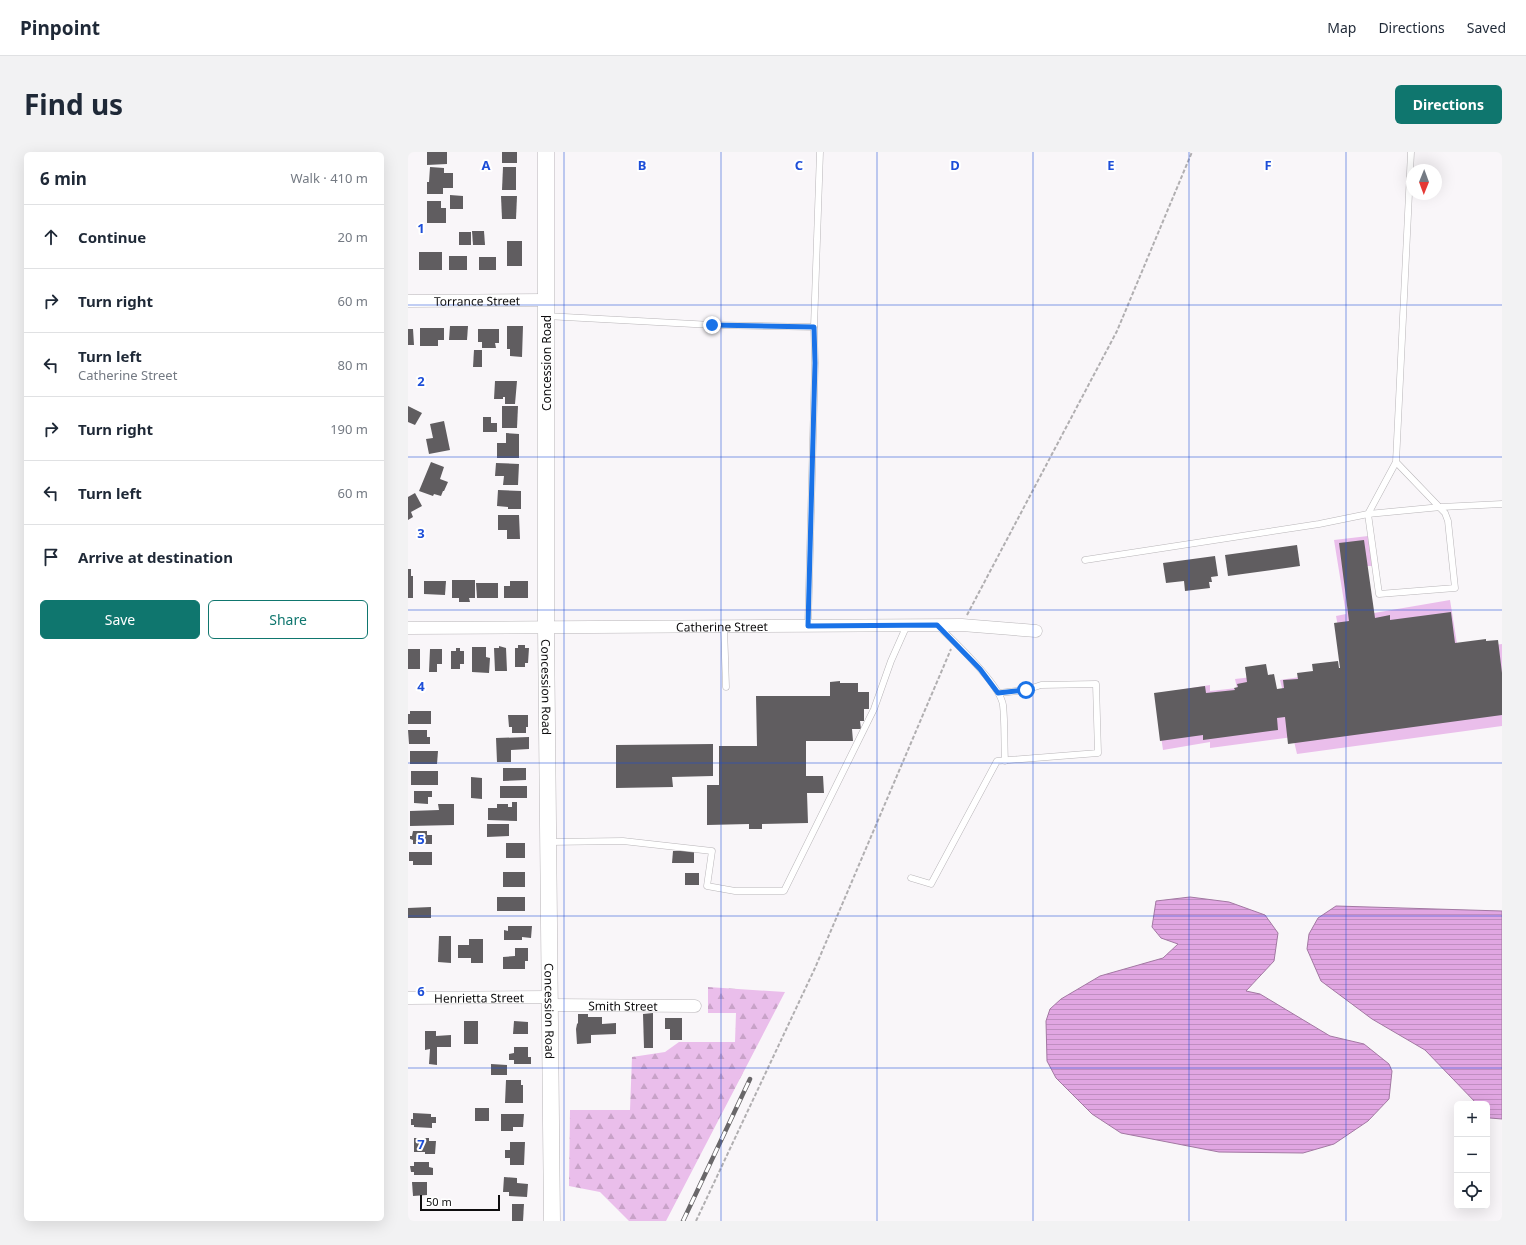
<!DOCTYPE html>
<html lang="en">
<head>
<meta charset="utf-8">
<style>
	body { margin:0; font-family:"Noto Sans",sans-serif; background:#f2f2f3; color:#1f2937 }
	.controls { position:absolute; right:12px; bottom:12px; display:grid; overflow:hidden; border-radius:6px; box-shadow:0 4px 16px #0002 }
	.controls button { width:36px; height:36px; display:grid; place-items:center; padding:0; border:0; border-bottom:1px solid #e0e1e3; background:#fff; color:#1f2937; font:20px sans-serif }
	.compass { position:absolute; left:998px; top:12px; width:36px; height:36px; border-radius:50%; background:#fff; box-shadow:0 4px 16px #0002; rotate:181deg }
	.scale { position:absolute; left:12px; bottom:10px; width:80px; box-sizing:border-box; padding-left:4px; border:2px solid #0e0d0e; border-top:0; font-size:11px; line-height:14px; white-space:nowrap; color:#0e0d0e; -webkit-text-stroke:3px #fff; paint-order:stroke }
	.stop { position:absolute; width:12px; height:12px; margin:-9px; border:3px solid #1a73e8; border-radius:50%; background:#fff }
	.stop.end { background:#1a73e8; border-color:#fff; box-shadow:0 1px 4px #0008 }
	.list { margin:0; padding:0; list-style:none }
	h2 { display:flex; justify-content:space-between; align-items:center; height:52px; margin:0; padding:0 16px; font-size:17px }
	h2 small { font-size:13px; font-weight:400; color:#747a83 }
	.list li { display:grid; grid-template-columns:26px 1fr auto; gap:12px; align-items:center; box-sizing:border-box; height:64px; padding:0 16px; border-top:1px solid #e0e1e3 }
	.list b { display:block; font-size:15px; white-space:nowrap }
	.list p { margin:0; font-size:13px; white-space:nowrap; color:#747a83 }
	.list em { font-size:13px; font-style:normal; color:#747a83 }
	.actions { display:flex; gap:8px; padding:12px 16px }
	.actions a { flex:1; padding:9px 0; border:1px solid #0f766e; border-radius:6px; text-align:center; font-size:14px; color:#0f766e }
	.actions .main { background:#0f766e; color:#fff }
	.icon { flex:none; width:22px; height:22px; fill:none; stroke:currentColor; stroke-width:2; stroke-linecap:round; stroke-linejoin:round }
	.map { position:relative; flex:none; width:1094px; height:1069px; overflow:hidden; border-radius:6px }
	header { display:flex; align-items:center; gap:24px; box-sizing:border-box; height:56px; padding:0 20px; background:#fff; border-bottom:1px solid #e0e1e3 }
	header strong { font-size:19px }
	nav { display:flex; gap:22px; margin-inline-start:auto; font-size:14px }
	.intro { display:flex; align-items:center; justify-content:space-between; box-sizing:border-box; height:96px; padding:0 24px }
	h1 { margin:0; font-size:28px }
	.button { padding:10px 18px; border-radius:6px; background:#0f766e; color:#fff; font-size:14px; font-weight:700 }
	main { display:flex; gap:24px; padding:0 24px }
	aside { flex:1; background:#fff; border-radius:6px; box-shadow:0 4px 16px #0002 }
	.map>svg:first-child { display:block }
	.grass { fill:#eabeeb }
	.forest { fill:url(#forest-firs) }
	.water { fill:url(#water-rules); stroke:#a278a2 }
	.building { fill:#605d60 }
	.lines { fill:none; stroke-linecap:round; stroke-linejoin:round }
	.lane-casing { stroke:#b8b5b8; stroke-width:7 }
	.street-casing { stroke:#b8b5b8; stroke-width:13 }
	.secondary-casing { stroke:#b8b5b8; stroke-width:17 }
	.path { stroke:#b1afb1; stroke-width:2; stroke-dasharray:4 2; stroke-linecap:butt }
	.lane { stroke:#fff; stroke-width:6 }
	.street { stroke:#fff; stroke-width:12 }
	.secondary { stroke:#fff; stroke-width:16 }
	.rail-casing { stroke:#696769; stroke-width:4.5 }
	.rail { stroke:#fff; stroke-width:3; stroke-dasharray:9; stroke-linecap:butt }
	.route { stroke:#1a73e8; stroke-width:5 }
	.grid { fill:none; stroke:#1d4ed8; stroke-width:1; stroke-opacity:0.55 }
	.labels { text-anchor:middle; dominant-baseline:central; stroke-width:4; stroke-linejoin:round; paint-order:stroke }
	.street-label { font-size:12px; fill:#0e0d0e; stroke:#fff }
	.grid-label { font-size:13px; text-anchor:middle; font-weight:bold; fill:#1d4ed8; stroke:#fff; stroke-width:4; stroke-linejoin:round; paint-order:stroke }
</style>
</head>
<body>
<header>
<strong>Pinpoint</strong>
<nav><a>Map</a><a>Directions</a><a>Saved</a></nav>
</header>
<div class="intro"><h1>Find us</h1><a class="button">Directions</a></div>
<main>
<aside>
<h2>6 min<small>Walk · 410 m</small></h2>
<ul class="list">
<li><svg class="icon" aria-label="ahead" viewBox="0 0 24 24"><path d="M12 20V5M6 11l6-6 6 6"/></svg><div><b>Continue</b></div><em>20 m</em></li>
<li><svg class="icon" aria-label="right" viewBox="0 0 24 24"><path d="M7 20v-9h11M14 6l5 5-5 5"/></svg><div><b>Turn right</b></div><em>60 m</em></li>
<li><svg class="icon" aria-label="left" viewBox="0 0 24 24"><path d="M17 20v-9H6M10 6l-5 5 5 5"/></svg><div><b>Turn left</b><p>Catherine Street</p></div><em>80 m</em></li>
<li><svg class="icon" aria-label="right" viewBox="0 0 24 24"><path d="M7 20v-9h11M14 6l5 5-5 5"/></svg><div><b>Turn right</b></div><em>190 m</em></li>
<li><svg class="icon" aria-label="left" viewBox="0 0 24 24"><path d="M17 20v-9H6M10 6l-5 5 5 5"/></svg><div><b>Turn left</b></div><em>60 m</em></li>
<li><svg class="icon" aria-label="arrive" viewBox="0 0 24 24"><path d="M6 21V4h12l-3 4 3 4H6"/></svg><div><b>Arrive at destination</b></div></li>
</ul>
<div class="actions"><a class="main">Save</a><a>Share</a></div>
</aside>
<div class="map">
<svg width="1094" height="1069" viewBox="0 0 1094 1069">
	<defs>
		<pattern id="forest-firs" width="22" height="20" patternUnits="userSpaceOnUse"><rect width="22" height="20" fill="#eabeeb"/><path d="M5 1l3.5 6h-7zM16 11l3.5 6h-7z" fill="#c8a2c8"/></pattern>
		<pattern id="water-rules" width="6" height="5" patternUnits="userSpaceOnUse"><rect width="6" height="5" fill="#e1a6e2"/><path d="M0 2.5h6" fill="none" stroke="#c08ec1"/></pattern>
	</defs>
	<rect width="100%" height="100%" fill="#f9f6f9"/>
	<path class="grass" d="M960 384 965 414H958L966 461 1042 448 1050 498 1094 492V574L889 602 885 585 802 596V590L755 598 747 542 802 533V539L829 536 827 527 862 523 865 542 875 540 872 528 938 518 928 464 938 462 926 388Z"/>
	<path class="forest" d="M300 835 377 840 258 1069H221L192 1040 161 1034 162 958H222L224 905 257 900 271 890H327L328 861H300Z"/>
	<g class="water">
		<path d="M782 745 821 750 857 763 870 781 866 809 838 839 852 842 922 884 956 892 981 912 984 919 981 947 960 969 926 992 895 1001 811 1000 713 981 684 962 648 926 639 909 638 869 642 857 653 847 692 824 755 806 770 792 753 786 744 775 748 749Z"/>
		<path d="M928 754 1094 759V967L1082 966 1079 963V952H1069L1017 898 964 867 913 829 899 797 901 782 910 766Z"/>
	</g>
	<g class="building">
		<path d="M19 0H39V12L19 13Z"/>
		<rect x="94" y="0" width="15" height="11"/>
		<path d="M22 15 36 16V21H45V36H35V42H19V30H21Z"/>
		<path d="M95 15H108V38H94Z"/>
		<path d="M42 43 55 44V57H42Z"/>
		<path d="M93 44H109L108 67H94Z"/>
		<path d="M19 49H33V56H38V71H19Z"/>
		<path d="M64 79H76L77 93H65Z"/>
		<rect x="51" y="80" width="12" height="13"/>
		<rect x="99" y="89" width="15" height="25"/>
		<rect x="11" y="100" width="23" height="18"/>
		<rect x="41" y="104" width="18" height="14"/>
		<rect x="71" y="105" width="17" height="13"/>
		<path d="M42 174H60L59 188H41Z"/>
		<path d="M99 174H115L114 205 102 204V197H99Z"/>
		<path d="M12 176H36V188H30V194H12Z"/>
		<path d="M0 177H5L6 193H0Z"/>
		<path d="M70 177H91V191H87L88 196H74V190H70Z"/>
		<path d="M66 198H74V215H65Z"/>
		<path d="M87 229H109L107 252H97V245H95V247H86Z"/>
		<path d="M0 254 14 261 7 273 0 270Z"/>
		<path d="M94 254H110L109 276H94Z"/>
		<path d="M75 265H83V271H89V280H75Z"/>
		<path d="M36 269 42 298 21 302 18 287 25 286 22 272Z"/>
		<path d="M98 281 111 282V306H89V291H98Z"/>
		<path d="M23 310 36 315 32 327 40 330 36 339H35L33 344 26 342 25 344 11 339Z"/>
		<path d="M88 311 111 312 110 333H95L96 324H87Z"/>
		<path d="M90 338 113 339V357H100V355L89 354Z"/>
		<path d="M7 341 14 354 3 360 5 365 0 368V345Z"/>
		<path d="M90 363H111L112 387H99V378H90Z"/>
		<path d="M956 388 967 466 982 463V468L1043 460 1047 491 1078 487V489L1090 488 1094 521V563L880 592 877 565 869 566 870 578 795 588V583L752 589 746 541 797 534 798 541 827 538 826 536 830 535 829 532 839 530 837 515 858 512 860 523 866 522 869 537 876 536 875 528 890 527 889 521 905 519 904 512 930 509 931 516H932L926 471 941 469 931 391Z"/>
		<path d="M889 393 892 414 820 424 817 403Z"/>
		<path d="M807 404 810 424 803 425 804 430H801L802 436 777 439 776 429 758 431 755 411Z"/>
		<path d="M0 417H3V424H5V446H0Z"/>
		<path d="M44 428H67V446H61L62 450H51V446H44Z"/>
		<path d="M16 429H38L37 443 16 442Z"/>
		<path d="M102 429H120V446H96V434H102Z"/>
		<path d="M68 431H90V446H69Z"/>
		<path d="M110 493H117V496H121L120 511H117V515H107V496H110Z"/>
		<path d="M91 494 98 496 99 519H87L86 496H91Z"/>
		<path d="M64 495H78V505L82 506 81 521 64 520Z"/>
		<path d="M48 496H52V499H56V512H52V517H43V499H48Z"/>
		<rect x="0" y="497" width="12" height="20"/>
		<path d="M22 497H34V512H29V520H21Z"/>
		<path d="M432 529V531H450V540H461V557H456V569H452L453 577H444L445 589H398V624H415L416 641H399L400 671 354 672V677H341V672L299 673V633H311V594H349L348 544H422V530Z"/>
		<path d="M2 559H23V572H0V562H2Z"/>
		<path d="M100 563H120V575H118V581H104V575H101Z"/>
		<path d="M0 578H19V585H22V592H1Z"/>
		<path d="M121 585V597L103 598V610H89L88 586Z"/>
		<path d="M305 592V624L264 625 265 635 208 636V593Z"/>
		<path d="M2 599H30L29 612H2Z"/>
		<path d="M95 616H118V628L95 629Z"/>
		<rect x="3" y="619" width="27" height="14"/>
		<path d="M63 625 74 626V647L63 646Z"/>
		<rect x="92" y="634" width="27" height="12"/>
		<path d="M6 639H24V645H20V652L6 651Z"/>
		<path d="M104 650H109V669L80 668V656H89V652H100V655H104Z"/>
		<path d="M30 652H46V673L2 674V659L31 658Z"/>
		<path d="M79 672H101V684L79 685Z"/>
		<path d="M5 679H19V683H24V692H5V688L2 687V684H4Z"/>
		<rect x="98" y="691" width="19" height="15"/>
		<path d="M265 699H286V711H264Z"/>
		<path d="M1 700H24V713H5V709H1Z"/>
		<rect x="95" y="720" width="22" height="15"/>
		<rect x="277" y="721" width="14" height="12"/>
		<rect x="89" y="745" width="28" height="14"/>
		<path d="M23 755V766H0V756Z"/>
		<path d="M100 774H124L123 786 114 785V788H96V778L100 779Z"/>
		<path d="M31 784H43V811L30 810Z"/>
		<path d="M61 787H75V811H63V806H50V793H61Z"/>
		<path d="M107 796H120V809H117V817H95V805L107 804Z"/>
		<path d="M245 861V896H236L235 862Z"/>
		<path d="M170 862H180V865H194V872L208 871V882L183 883V891L169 892 168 877 169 872 170 871Z"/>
		<path d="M257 866H274V888H262V877H257Z"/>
		<rect x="56" y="869" width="14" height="23"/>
		<path d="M106 869 120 870V882H105Z"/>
		<path d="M17 879H28V884L43 883V895H29V913L21 912 22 897 17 898Z"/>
		<path d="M106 895H120V905H123V912H106V908H101V902L106 901Z"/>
		<path d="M83 912 99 913V923H83Z"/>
		<path d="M98 928H113V933H115V951H97Z"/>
		<rect x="67" y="956" width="14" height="13"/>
		<path d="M5 961 23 962V965H28V971H24V976L6 975V973H3V967H5Z"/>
		<path d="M93 962H116L115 975H105V979H93Z"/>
		<path d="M6 986H21V989H28L27 1002H17V1000H6Z"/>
		<path d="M102 990H117L116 1013H102V1006H97V998H102Z"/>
		<path d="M6 1010H21V1015L25 1016V1023H6V1020H3L2 1014H6Z"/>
		<path d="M96 1025 109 1026V1031L120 1032 119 1045 101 1044V1040H95Z"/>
		<path d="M4 1030H19V1043L5 1044Z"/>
		<path d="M104 1052H116L115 1069H104Z"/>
	</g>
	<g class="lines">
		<defs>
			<g id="lane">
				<path d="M138 164 304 173 406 175"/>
				<path d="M988 310 1037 361 1040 369 1047 436 971 442 960 362 988 310 1003 0"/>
				<path d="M677 408 911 372 960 362 1033 355 1094 352"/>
				<path d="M400 474 407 211 406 175 412 0"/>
				<path d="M530 474C546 489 592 533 595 553 597 571 596 591 597 609"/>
				<path d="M316 475 318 535"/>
				<path d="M140 690 215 689 304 699 299 734 327 739H376L466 557 483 509 499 473"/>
				<path d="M503 726 523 732 589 609 690 601 688 532 633 533 618 538 591 541"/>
			</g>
			<g id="street">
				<path id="s1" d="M0 149 138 148"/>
				<path id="s2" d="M0 476 554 473 628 479"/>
				<path id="s3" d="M0 846 142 845"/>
				<path id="s4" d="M142 853 287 854"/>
			</g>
			<g id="secondary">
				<path id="s5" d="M138 0V475L144 1069"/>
			</g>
		</defs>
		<use href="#lane" class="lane-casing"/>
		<use href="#street" class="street-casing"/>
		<use href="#secondary" class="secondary-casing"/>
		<g class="path">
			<path d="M559 463 709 179 784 0"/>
			<path d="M288 1069 407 816 543 497"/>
		</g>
		<use href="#lane" class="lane"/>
		<use href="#street" class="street"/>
		<use href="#secondary" class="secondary"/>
		<defs>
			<path id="rail" d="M275 1069 342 927"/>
		</defs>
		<use href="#rail" class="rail-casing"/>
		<use href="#rail" class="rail"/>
	</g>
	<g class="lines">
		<path class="route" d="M304 173 406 175 407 211 400 474 529 473 572 517 590 541 618 538"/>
	</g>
	<path class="grid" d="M156 0V1069M313 0V1069M469 0V1069M625 0V1069M781 0V1069M938 0V1069M0 153H1094M0 305H1094M0 458H1094M0 611H1094M0 764H1094M0 916H1094"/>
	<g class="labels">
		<g class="street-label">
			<text stroke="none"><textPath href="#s1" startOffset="69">Torrance Street</textPath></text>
			<text transform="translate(138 211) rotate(-90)">Concession Road</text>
			<text stroke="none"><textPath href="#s2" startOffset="314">Catherine Street</textPath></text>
			<text stroke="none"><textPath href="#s5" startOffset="535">Concession Road</textPath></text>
			<text stroke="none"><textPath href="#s3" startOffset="71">Henrietta Street</textPath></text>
			<text stroke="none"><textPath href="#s4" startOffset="73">Smith Street</textPath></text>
			<text stroke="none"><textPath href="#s5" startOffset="859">Concession Road</textPath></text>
		</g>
	</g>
	<g class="grid-label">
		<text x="78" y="18">A</text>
		<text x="234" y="18">B</text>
		<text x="391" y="18">C</text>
		<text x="547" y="18">D</text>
		<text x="703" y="18">E</text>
		<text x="860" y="18">F</text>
		<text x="13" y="81">1</text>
		<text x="13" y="234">2</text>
		<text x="13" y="386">3</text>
		<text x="13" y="539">4</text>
		<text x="13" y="692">5</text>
		<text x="13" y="844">6</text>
		<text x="13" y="997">7</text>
	</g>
</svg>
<div class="controls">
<button>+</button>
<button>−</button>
<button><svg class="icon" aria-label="locate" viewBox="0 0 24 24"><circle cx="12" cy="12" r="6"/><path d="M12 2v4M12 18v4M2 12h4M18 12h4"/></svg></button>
</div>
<svg class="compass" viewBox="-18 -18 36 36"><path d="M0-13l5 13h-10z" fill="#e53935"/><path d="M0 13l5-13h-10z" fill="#747a83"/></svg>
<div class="scale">50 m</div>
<div class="stop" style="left:618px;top:538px"></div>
<div class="stop end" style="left:304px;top:173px"></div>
</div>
</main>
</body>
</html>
